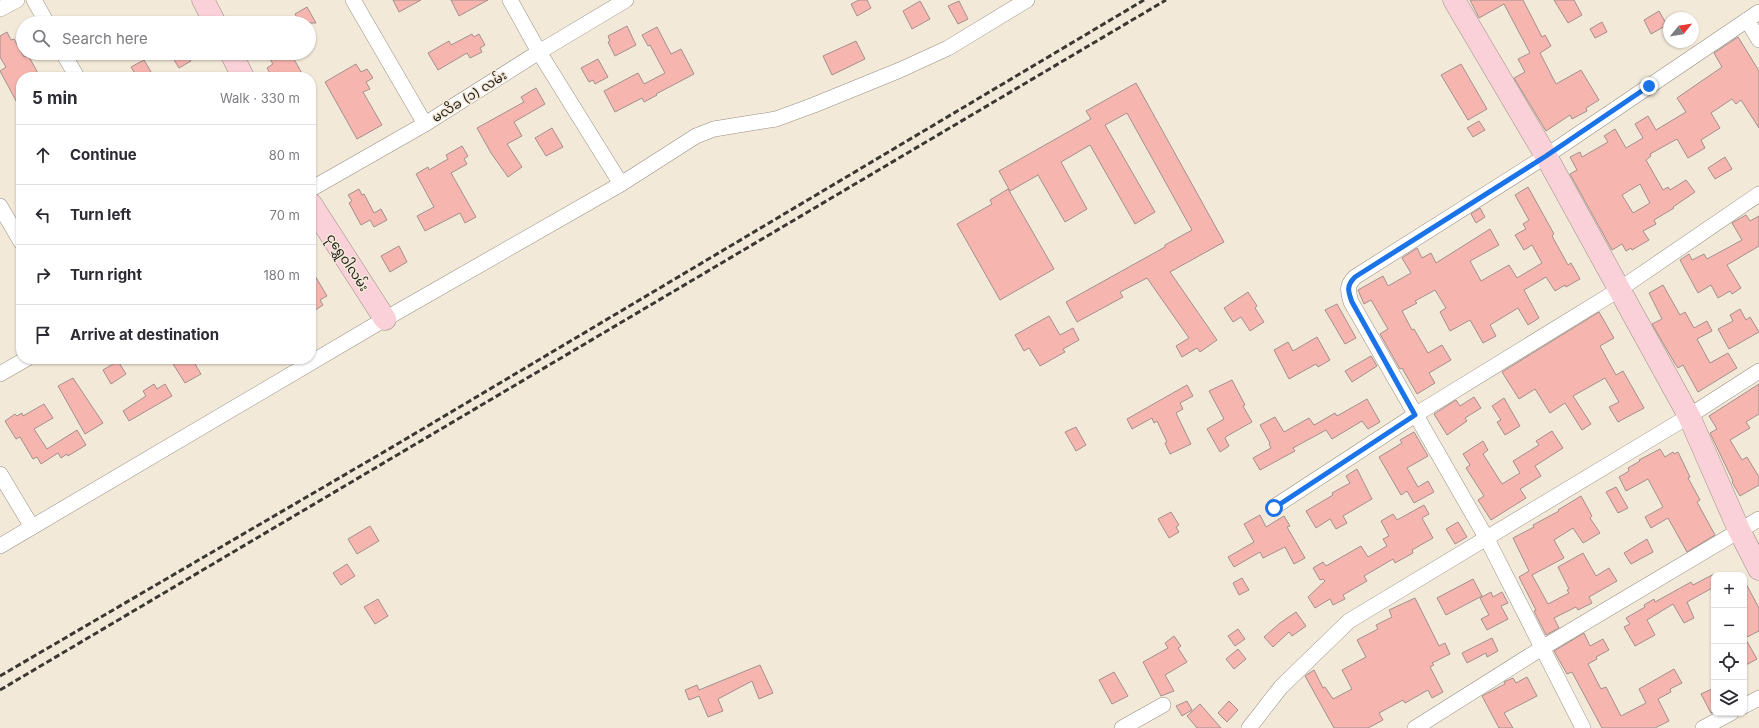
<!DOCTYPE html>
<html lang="en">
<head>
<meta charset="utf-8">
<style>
	body { margin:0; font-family:Inter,"Noto Sans Myanmar",sans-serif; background:#f2f2f3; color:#2b2b33 }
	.controls { position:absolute; right:12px; bottom:12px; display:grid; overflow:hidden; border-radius:8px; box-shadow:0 1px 3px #0004 }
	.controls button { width:36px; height:36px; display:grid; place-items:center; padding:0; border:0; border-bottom:1px solid #e1e1e2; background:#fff; color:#2b2b33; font:20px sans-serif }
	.compass { position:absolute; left:1663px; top:12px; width:36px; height:36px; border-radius:50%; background:#fff; box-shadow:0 1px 3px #0004; rotate:60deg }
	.stop { position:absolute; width:12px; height:12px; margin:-9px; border:3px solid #1a73e8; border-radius:50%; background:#fff }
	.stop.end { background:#1a73e8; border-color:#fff; box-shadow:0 1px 4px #0008 }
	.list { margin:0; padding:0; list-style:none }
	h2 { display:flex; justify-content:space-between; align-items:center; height:52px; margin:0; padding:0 16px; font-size:17px }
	h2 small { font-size:13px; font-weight:400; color:#7c7c81 }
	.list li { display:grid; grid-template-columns:26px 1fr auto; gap:12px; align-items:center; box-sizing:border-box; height:60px; padding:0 16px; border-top:1px solid #e1e1e2 }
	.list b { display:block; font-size:15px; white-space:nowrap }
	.list em { font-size:13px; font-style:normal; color:#7c7c81 }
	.icon { flex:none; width:22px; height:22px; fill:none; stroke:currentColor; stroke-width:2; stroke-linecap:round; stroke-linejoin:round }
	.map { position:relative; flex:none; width:1759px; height:728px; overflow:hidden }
	.search { position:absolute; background:#fff; box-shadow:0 1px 3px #0004; left:16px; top:16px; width:300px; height:44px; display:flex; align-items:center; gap:10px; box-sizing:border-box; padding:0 14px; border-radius:22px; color:#7c7c81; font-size:15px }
	.panel { position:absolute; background:#fff; box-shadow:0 1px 3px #0004; left:16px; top:72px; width:300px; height:292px; border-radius:16px }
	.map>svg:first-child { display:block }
	.building { fill:#f6b6af; stroke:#a3908d; fill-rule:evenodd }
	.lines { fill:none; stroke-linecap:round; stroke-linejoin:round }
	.street-casing { stroke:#978f80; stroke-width:16 }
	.secondary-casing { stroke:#978f80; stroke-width:23 }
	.street { stroke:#fff; stroke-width:15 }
	.secondary { stroke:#fbd1d9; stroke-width:22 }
	.rail { stroke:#3c3831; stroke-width:3; stroke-dasharray:6 3; stroke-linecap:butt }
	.route { stroke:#1a73e8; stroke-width:5 }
	.labels { text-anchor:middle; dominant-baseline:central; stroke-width:3; stroke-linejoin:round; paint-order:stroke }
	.street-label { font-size:13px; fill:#211e18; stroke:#f3e9d9 }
</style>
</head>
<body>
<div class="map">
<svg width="1759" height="728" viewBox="0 0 1759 728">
	<rect width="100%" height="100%" fill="#f3e9d9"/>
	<g class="building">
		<path d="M393 0H421L399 12Z"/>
		<path d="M451 0H488L459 16Z"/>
		<path d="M859 0H867L871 8 857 16 851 4Z"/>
		<path d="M1470 0H1523L1542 37 1545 35 1551 46 1540 53 1556 84 1581 70 1599 100 1586 108 1587 111 1572 119 1570 115 1546 131 1514 78 1525 72 1518 59 1530 53 1504 4 1479 18Z"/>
		<path d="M1554 0H1574L1582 15 1568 23Z"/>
		<path d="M920 1 930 19 912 29 903 11Z"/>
		<path d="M959 1 968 19 958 24 948 6Z"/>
		<path d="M307 7 316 23H300L295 14Z"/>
		<path d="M1659 11 1667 25 1651 34 1644 20Z"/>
		<path d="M1602 22 1607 32 1595 38 1590 29Z"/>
		<path d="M627 26 636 45 615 56 608 42 610 41 608 36Z"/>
		<path d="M657 27 671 54 681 49 694 74 656 94 657 95 644 102 642 98 615 112 604 91 638 73 644 84 665 73 650 45 648 46 642 35Z"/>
		<path d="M7 32 11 40 14 39 24 57 28 55 40 77H21V110L0 71 6 67 0 57V36Z"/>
		<path d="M472 34 474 37 479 34 485 45 480 48 482 52 470 58 467 53 438 70 428 53 449 41 451 45Z"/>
		<path d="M1738 37 1759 71V128L1741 100 1736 104 1732 99 1711 113 1720 128 1701 140 1705 148 1688 158 1677 139 1650 154 1651 156 1646 160 1663 190 1668 187 1670 190 1686 180 1695 192 1673 207 1674 208 1654 220 1656 224 1643 231 1649 240 1632 250 1631 248 1626 251 1622 244 1612 250 1570 174 1577 170 1570 157 1580 152 1582 157 1608 142 1604 136 1615 129 1626 148 1643 138 1635 124 1648 116 1656 130 1686 112 1677 98 1722 67 1714 53ZM1640 184 1650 203 1633 213 1622 195Z"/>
		<path d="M856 41 865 59 832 75 823 56Z"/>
		<path d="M170 53H186L191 61 179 68Z"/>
		<path d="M280 53H283L286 57 291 54 304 77H272L267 68 273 64 270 59Z"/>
		<path d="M598 59 608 77 595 84 593 80 589 82 581 68Z"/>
		<path d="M144 60 154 77H137L131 67Z"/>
		<path d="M356 64 361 72 367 69 373 78 366 82 370 89 363 92 382 125 357 139 325 82Z"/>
		<path d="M1461 64 1487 109 1468 120 1441 75Z"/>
		<path d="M1136 83 1224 242 1170 272 1217 340 1200 352 1197 348 1182 357 1176 346 1189 338 1147 278 1120 292 1123 297 1077 322 1066 302 1165 247V245L1192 230 1127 113 1105 125 1155 212 1135 224 1090 145 1061 162 1087 209 1065 222 1038 175 1010 191 999 171 1091 119 1086 111Z"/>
		<path d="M536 88 545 104 514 122 522 136 507 144 522 167 508 177 491 153 477 128 524 102 521 97Z"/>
		<path d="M1479 121 1485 130 1473 137 1467 128Z"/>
		<path d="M552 128 563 147 546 156 535 138Z"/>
		<path d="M462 146 468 156 464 159 467 164 451 173 476 217 465 223 460 213 425 231 417 216 434 207 416 174 428 167 429 170 448 159 446 155Z"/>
		<path d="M1725 157 1732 169 1715 179 1708 168Z"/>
		<path d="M1528 187 1554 234 1552 236 1568 265 1571 263 1580 279 1566 287 1565 285 1555 291 1546 277 1524 290 1539 318 1528 325 1518 308 1490 325 1496 336 1483 343 1470 320 1450 331 1440 312 1446 308 1435 290 1415 301 1417 303 1402 311 1412 330 1414 329 1428 353 1442 345 1451 360 1429 373 1435 383 1417 394 1402 368 1400 369 1380 334 1388 329 1371 300 1364 304 1358 290 1383 276 1388 286 1411 273 1402 258 1417 248 1422 258 1431 253 1436 263 1490 229 1499 245 1470 261 1481 281 1509 265 1517 278 1542 263 1532 245 1524 250 1515 235 1526 229 1523 224 1529 220 1515 195Z"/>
		<path d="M359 189 362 195 364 194 374 213 381 209 387 220 374 227 370 220 361 225 349 203 352 201 348 195Z"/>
		<path d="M1008 189 1054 269 1000 300 957 224 992 204 990 200Z"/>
		<path d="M1480 208 1485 217 1476 223 1471 214Z"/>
		<path d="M1746 215 1750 221 1759 216V246L1727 265 1741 288 1732 294 1730 291 1718 298 1711 285 1698 293 1680 260 1689 254 1692 260 1704 254 1707 259 1742 240 1732 223Z"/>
		<path d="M399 246 407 262 390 272 381 256Z"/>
		<path d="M311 269 327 296 320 300 323 305 311 313Z"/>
		<path d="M1663 285 1680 315 1685 312 1694 328 1707 321 1712 331 1697 339 1710 363 1728 353 1737 368 1698 392 1683 365 1678 368 1674 362 1652 324 1662 319 1649 293Z"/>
		<path d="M1248 292 1257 306 1255 308 1264 322 1250 331 1241 317 1233 322 1224 308Z"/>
		<path d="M1337 304 1356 338 1345 344 1325 310Z"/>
		<path d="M1740 309 1746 320 1750 317 1759 332 1729 349 1718 329 1733 321 1730 315Z"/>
		<path d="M1599 312 1614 338 1600 346 1616 375 1623 371 1644 408 1618 422 1609 407 1619 402 1605 378 1573 396 1591 424 1582 430 1565 403 1550 413 1535 389 1519 399 1502 372Z"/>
		<path d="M1049 316 1060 335 1073 328 1079 340 1063 349 1065 352 1040 366 1029 348 1024 351 1015 335Z"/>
		<path d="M1317 337 1330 360 1318 367 1316 364 1289 379 1274 350 1288 342 1293 351Z"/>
		<path d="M1371 356 1377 366 1352 382 1345 371Z"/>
		<path d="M182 359H192L201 374 185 383 173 364Z"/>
		<path d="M118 361 126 374 111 384 103 370Z"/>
		<path d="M73 378 103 423 85 434 58 386Z"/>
		<path d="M1232 380 1245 405 1243 406 1252 422 1227 436 1225 438 1229 446 1220 452 1207 429 1224 419 1209 391Z"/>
		<path d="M154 384 157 389 165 384 172 396 129 421 123 411 146 396 143 391Z"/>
		<path d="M1759 384V414L1746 422 1750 428 1730 440 1742 460 1747 457 1759 477V485L1740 496 1732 482 1733 481 1710 433 1717 429 1709 416Z"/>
		<path d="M1187 385 1193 396 1180 403 1183 409 1176 413 1191 444 1170 454 1165 443 1167 442 1157 421 1154 423 1152 418 1132 429 1127 419Z"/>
		<path d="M1474 397 1481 408 1465 418 1467 421 1447 435 1434 414 1456 400 1460 406Z"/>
		<path d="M1504 398 1520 426 1505 435 1497 422 1501 420 1492 406Z"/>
		<path d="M1367 399 1380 422 1368 429 1362 421 1332 439 1326 430 1293 448 1295 451 1260 470 1253 458 1271 448 1269 444 1270 443 1260 425 1275 417 1284 432 1309 418 1314 425 1316 424 1335 413 1337 416Z"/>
		<path d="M44 404 53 418 34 429 47 449 77 430 86 445 68 456 67 454 61 458 58 453 41 464 37 457 33 459 20 437 16 439 5 421 15 414 17 416 22 413 23 416Z"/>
		<path d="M1076 427 1086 445 1076 451 1065 432Z"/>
		<path d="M1552 431 1563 448 1535 466 1541 476 1520 489 1526 498 1491 520 1478 500 1484 496 1466 468 1470 465 1463 454 1483 441 1488 450 1483 454 1502 484 1520 473 1513 461 1539 445 1536 441Z"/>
		<path d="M1414 432 1428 456 1407 468 1418 487 1428 481 1434 492 1414 503 1407 491 1401 495 1379 457 1402 443 1400 440Z"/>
		<path d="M1660 449 1665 457 1673 452 1674 454 1678 452 1690 477 1688 478 1700 500 1697 502 1715 535 1687 552 1668 518 1651 528 1645 517 1663 507 1648 479 1626 491 1619 477 1629 471 1628 468 1640 461 1639 460Z"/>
		<path d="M1357 469 1372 499 1343 516 1347 523 1336 529 1330 519 1316 528 1306 511 1333 495 1332 493 1350 483 1346 476Z"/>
		<path d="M1616 487 1628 508 1618 513 1606 492Z"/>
		<path d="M1581 496 1592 516 1590 518 1600 533 1583 543 1573 528 1554 540 1564 558 1532 575 1548 604 1569 593 1567 590 1569 589 1558 567 1583 553 1596 576 1609 568 1617 581 1589 597 1592 603 1578 610 1576 607 1554 618 1559 628 1546 635 1534 611 1536 610 1519 577 1529 571 1513 538 1534 527 1533 525 1559 511 1558 510Z"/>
		<path d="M1424 505 1429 514 1422 518 1433 538 1412 550 1413 553 1395 563 1393 559 1364 576 1367 581 1343 595 1345 599 1333 605 1330 599 1315 608 1308 597 1325 581 1323 579 1320 580 1313 568 1323 562 1326 566 1361 546 1368 557 1387 546 1383 539 1389 536 1381 521 1393 514 1397 520Z"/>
		<path d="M1171 512 1179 525 1176 527 1179 532 1169 538 1158 519Z"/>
		<path d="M1260 515 1266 527 1284 516 1290 526 1287 527 1305 558 1294 564 1285 547 1263 558 1260 552 1234 567 1228 557 1254 542 1244 524Z"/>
		<path d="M1458 522 1467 537 1455 544 1446 529Z"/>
		<path d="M370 526 379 541 357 554 348 539Z"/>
		<path d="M1647 539 1653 552 1631 564 1624 553Z"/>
		<path d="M347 564 355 576 341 585 333 573Z"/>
		<path d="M1714 574V587L1687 602 1694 618 1684 623 1673 604 1647 620 1655 635 1635 646 1624 627 1630 624 1626 618 1645 607 1644 605 1654 599 1655 602 1691 582 1693 585Z"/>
		<path d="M1242 578 1249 590 1239 595 1233 583Z"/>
		<path d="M1473 579 1482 596 1446 615 1437 598Z"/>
		<path d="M1744 580 1759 608V631L1745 638 1757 659 1744 666Z"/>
		<path d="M1491 592 1493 597 1502 592 1508 603 1501 606 1508 619 1487 630 1481 619 1489 615 1480 598Z"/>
		<path d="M1415 598 1439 646 1445 643 1450 654 1432 663 1434 665 1430 667 1443 692 1432 698 1428 690 1405 703 1403 700 1379 713 1383 720 1368 728H1334L1305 676 1314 670 1323 688 1325 687 1333 699 1352 689 1342 670 1366 657 1357 640 1378 629 1376 625 1392 617 1389 610Z"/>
		<path d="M378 599 388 616 375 624 364 607Z"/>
		<path d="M1296 612 1306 626 1292 636 1289 632 1273 647 1264 637 1280 623Z"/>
		<path d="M1238 629 1245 639 1235 646 1228 636Z"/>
		<path d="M1584 633 1590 646 1603 639 1609 650 1596 657 1597 659 1588 664 1601 689 1606 687 1621 716 1646 703 1639 689 1674 669 1682 683 1670 689 1671 692 1658 699 1669 721 1655 728H1602L1572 672 1567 674 1554 651Z"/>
		<path d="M1174 636 1181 646 1178 648 1187 662 1165 675 1174 691 1161 696 1143 662 1168 648 1165 643Z"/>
		<path d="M1492 638 1498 651 1487 657 1486 653 1467 663 1462 653Z"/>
		<path d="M1238 649 1246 659 1234 669 1226 659Z"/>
		<path d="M760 665 773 693 759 699 752 681 718 699 723 711 708 717 699 696 689 700 685 690 697 685 699 690Z"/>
		<path d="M1114 672 1128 696 1112 704 1099 680Z"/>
		<path d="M1527 677 1537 696 1504 713 1513 728H1499L1482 696 1505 684 1504 682 1513 678 1516 683Z"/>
		<path d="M1714 688V712L1711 713 1701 694Z"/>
		<path d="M1187 701 1192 710 1182 716 1176 706Z"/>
		<path d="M1229 701 1238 710 1227 722 1218 713Z"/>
		<path d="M1200 704 1221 728H1197L1187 716Z"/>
	</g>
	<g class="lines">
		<defs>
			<g id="street">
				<path d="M34 0 47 23"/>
				<path d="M353 0 425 124"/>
				<path d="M510 0 539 52 621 184"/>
				<path d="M0 9 17 0"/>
				<path d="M1747 20 1759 40"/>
				<path d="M63 53 77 77"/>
				<path d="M311 189 425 124 539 52 626 0"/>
				<path d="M0 206 21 242"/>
				<path d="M0 374 26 359"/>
				<path d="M0 474 32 527"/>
				<path d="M1274 507 1415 415 1620 289 1759 194"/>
				<path d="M0 546 385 319 621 184 696 136 714 129 776 119 814 105 900 70 948 48 1027 0"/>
				<path d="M1744 706 1759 698"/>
				<path d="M1122 728 1163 705"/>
				<path d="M1249 728 1281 687 1349 621 1689 416 1759 371"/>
				<path d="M1415 728 1542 648 1759 519"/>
				<path d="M1583 728 1487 539 1351 302C1348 291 1346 286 1355 277L1546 156 1759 12"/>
				<path d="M1703 728 1731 713"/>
			</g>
			<g id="secondary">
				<path d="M203 0 215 23"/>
				<path d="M1454 0 1546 156 1689 416 1739 530 1759 569"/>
				<path d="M231 53 243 77"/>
				<path d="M311 204 385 319"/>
			</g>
		</defs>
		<use href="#street" class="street-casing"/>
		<use href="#secondary" class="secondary-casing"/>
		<use href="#street" class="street"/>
		<use href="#secondary" class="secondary"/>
		<g class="rail">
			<path d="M0 676 394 446 1144 0"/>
			<path d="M0 690 1166 0"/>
		</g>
	</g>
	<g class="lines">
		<path class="route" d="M1274 508 1415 415 1352 302C1348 291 1346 286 1355 277L1546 156 1649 86"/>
	</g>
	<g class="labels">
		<g class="street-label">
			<text transform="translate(469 96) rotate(-32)">မလိခ (၁) လမ်း</text>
			<text transform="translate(348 262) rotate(57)">ငုရွှေဝါလမ်း</text>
		</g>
	</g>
</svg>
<div class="controls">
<button>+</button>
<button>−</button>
<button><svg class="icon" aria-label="locate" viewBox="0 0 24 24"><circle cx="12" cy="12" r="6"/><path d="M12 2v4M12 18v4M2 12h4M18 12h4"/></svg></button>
<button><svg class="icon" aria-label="layers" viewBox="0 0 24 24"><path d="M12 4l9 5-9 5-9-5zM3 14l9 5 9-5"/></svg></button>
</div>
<svg class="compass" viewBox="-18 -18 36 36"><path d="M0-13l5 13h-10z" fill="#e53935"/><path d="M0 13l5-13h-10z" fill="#7c7c81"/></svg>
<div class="stop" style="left:1274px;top:508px"></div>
<div class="stop end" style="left:1649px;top:86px"></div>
<div class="search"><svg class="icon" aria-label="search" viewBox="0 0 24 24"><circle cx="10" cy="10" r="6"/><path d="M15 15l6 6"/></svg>Search here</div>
<section class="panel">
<h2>5 min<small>Walk · 330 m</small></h2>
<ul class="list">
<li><svg class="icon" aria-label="ahead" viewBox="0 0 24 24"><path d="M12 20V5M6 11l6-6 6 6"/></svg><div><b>Continue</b></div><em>80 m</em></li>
<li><svg class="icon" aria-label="left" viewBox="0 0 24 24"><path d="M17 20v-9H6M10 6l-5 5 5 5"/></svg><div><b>Turn left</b></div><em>70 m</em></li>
<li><svg class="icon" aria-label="right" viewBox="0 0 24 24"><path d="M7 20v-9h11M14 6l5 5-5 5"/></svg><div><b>Turn right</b></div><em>180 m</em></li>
<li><svg class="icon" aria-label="arrive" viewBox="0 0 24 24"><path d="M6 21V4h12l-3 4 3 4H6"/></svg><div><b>Arrive at destination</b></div></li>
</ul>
</section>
</div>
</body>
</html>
